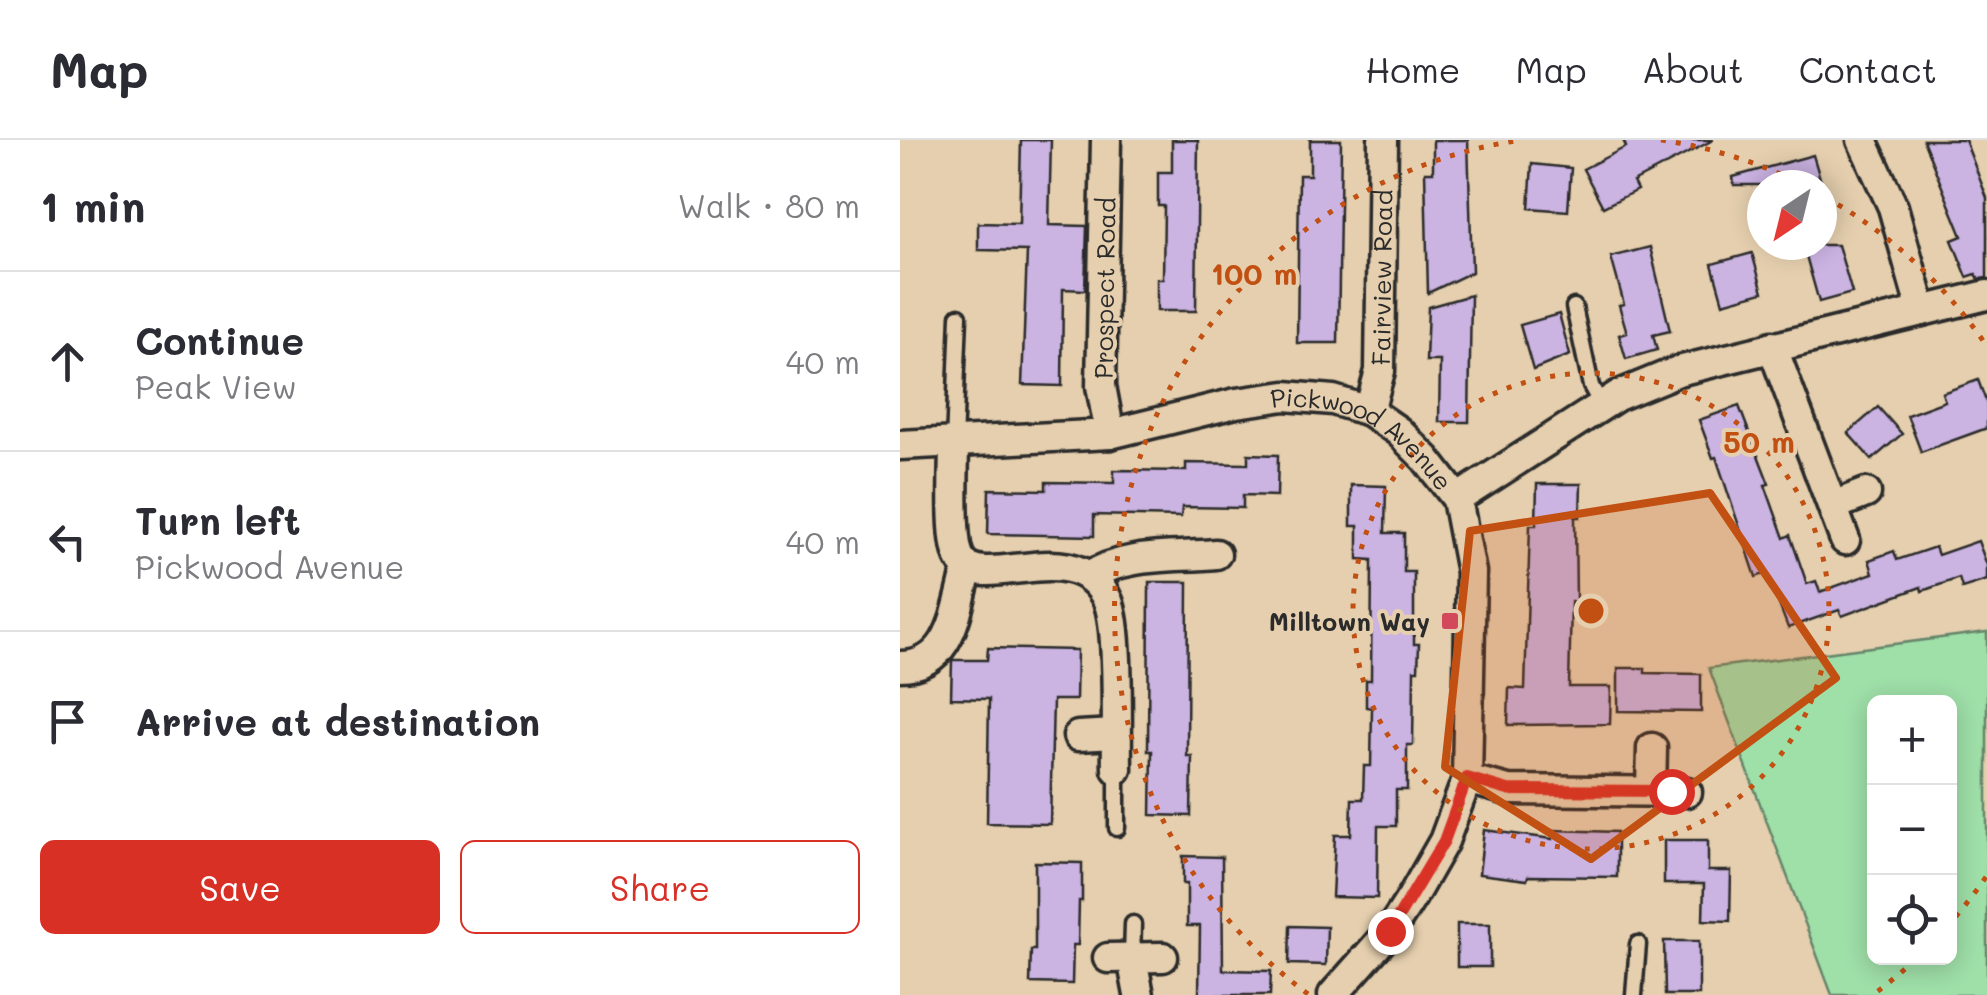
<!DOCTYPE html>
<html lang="en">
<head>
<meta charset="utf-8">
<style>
	body { margin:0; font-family:Mali,sans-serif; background:#f2f2f3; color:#2b2b33 }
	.controls { position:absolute; right:30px; bottom:30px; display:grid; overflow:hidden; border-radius:15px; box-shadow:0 5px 25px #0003 }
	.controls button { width:90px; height:90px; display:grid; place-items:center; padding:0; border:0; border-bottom:2px solid #e1e1e2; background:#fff; color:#2b2b33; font:50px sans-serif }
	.compass { position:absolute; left:847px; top:30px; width:90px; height:90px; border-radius:50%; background:#fff; box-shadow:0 5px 25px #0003; rotate:215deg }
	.stop { position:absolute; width:30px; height:30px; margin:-22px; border:8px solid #d93025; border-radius:50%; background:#fff }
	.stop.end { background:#d93025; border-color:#fff; box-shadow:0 2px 10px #0008 }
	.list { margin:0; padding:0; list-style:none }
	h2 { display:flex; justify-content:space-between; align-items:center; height:130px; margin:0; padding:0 40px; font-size:42px }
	h2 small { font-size:32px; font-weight:400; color:#7c7c81 }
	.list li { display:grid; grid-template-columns:65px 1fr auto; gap:30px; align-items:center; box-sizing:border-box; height:180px; padding:0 40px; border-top:2px solid #e1e1e2 }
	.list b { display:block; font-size:38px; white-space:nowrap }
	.list p { margin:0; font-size:32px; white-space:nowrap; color:#7c7c81 }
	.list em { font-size:32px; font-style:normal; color:#7c7c81 }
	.actions { display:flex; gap:20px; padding:30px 40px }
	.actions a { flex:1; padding:22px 0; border:2px solid #d93025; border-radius:15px; text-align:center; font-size:35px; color:#d93025 }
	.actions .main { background:#d93025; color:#fff }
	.icon { flex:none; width:55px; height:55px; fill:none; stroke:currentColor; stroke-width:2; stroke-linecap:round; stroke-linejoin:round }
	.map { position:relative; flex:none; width:1087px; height:855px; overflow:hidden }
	header { display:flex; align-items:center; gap:60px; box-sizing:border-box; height:140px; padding:0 50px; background:#fff; border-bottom:2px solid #e1e1e2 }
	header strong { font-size:48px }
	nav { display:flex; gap:55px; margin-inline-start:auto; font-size:35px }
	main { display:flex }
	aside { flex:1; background:#fff }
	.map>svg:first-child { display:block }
	.green { fill:#9fdfa8; stroke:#65856a; stroke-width:2.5; fill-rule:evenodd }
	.building { fill:#cbb3e2; stroke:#2b2b2b; stroke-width:2.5 }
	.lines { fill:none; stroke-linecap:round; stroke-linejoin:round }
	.service-casing { stroke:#2b2b2b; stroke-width:21 }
	.minor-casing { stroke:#2b2b2b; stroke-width:35 }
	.service { stroke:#e5cfae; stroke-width:14 }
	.minor { stroke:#e5cfae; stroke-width:28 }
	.route { stroke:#d93025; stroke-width:12 }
	.marked { fill:#c25012; fill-opacity:0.2; stroke:#c25012; stroke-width:8; stroke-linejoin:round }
	.ring { fill:none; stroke:#c25012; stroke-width:5; stroke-dasharray:5 10 }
	.poi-dot { fill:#d1495b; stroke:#e5cfae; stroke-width:4 }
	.labels { text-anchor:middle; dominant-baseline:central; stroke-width:8; stroke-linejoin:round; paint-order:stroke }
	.street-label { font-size:25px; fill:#2b2b2b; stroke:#e5cfae }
	.poi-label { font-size:25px; font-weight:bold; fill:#2b2b2b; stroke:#e5cfae; text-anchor:end }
	.centre { fill:#c25012; stroke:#e5cfae; stroke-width:5 }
	.ring-label { font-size:30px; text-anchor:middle; font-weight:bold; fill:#c25012; stroke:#e5cfae; stroke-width:8; stroke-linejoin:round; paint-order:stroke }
</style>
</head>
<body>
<header>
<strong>Map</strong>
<nav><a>Home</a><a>Map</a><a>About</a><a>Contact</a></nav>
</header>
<main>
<aside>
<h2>1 min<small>Walk · 80 m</small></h2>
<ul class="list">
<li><svg class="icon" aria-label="ahead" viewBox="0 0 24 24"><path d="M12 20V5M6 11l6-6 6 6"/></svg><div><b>Continue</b><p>Peak View</p></div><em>40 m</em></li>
<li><svg class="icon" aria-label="left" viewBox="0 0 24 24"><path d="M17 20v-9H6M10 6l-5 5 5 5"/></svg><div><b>Turn left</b><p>Pickwood Avenue</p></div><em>40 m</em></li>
<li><svg class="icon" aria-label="arrive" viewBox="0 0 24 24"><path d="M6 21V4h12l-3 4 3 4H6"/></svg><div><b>Arrive at destination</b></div></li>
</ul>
<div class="actions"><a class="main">Save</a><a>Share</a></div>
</aside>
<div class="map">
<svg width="1087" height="855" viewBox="0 0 1087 855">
	<rect width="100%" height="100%" fill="#e5cfae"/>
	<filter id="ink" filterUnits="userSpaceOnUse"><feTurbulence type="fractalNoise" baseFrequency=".01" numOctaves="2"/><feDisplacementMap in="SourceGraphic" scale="20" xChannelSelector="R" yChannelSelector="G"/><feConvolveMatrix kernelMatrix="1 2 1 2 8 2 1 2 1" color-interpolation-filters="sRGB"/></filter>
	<g filter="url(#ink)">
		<path class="green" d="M1087 492V855H932L809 528ZM974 562H1050V818H974Z"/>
		<g class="building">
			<path d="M121 0H151L149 85 187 86 185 150 163 149 162 246 122 245 127 111 78 110V83L119 84Z"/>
			<path d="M272 0H298L296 171H257V139H263L264 66H258V32H272Z"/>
			<path d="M410 0H441L438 203H397L399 35H410Z"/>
			<path d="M533 0H568L572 132 528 153 525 32H533Z"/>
			<path d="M723 0H813L733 42 737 50 703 67 683 29 726 7Z"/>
			<path d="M1023 0H1065L1087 58V138L1079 139 1076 134 1067 137 1052 100 1062 96Z"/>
			<path d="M913 15 922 45H834L833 37Z"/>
			<path d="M632 24 671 28 668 71 629 68Z"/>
			<path d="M903 105H938L952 153 919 162Z"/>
			<path d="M750 107 770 191 753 195 757 210 726 219 719 195 727 193 719 165 724 164 711 117Z"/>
			<path d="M852 113 863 152 823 163 812 124Z"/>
			<path d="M571 155 569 282H539L540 221H526L528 167Z"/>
			<path d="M659 174 670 215 633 230 620 185Z"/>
			<path d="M1078 240 1087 264V288L1021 312 1007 275 1045 261 1042 253Z"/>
			<path d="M839 266 869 344 865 345 884 398 890 395 907 444 916 441 920 452 973 433 969 420 994 411 997 420 1035 407 1038 415 1078 401 1087 425V440L1062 448 1059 438 1022 451 1021 447 942 476 939 470 888 488 867 433 856 437 816 317 813 318 799 280Z"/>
			<path d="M978 267 1002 294 972 320 948 293Z"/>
			<path d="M348 314 378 315 377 356 343 355V368L282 367 281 377 194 375V396L88 394 89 349 146 350V342L214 343V330L286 331V323L348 324Z"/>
			<path d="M637 344H681L680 377H675L676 462H671L669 547H711L710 584 608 585 609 548 625 549 630 385H636Z"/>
			<path d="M451 345 486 346 485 393H504V432H514V504H519L518 530H514L513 605H507V650H496V686H478L477 758 432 757 435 695H451L452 659H463L464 626H471L472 568 466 567V540H471L472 420 458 419V386H451Z"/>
			<path d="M249 442H288L287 616H292L291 676 251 675 252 611H248Z"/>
			<path d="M88 508 177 510 176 560H153L150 684 87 683 89 559 51 558 52 520H87Z"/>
			<path d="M718 528H745V533L801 534V572L718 571Z"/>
			<path d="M584 690 653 699V690L717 692V737L628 736 627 740 579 734Z"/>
			<path d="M764 700H808V731H831L830 781 803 780 804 744H764Z"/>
			<path d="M283 716 322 717 323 830 371 831 370 855H299L300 786H287V744H283Z"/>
			<path d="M135 722 182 723V761H179L178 805H173L172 844 130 843 131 810H135Z"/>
			<rect x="557" y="784" width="33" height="43"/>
			<path d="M390 786 427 787 426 825 389 824Z"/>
			<path d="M764 801H799V855H765Z"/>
		</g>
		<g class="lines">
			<defs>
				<g id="service">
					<path d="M674 167 691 246 702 266"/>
					<path d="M54 304 59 176"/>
					<path d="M217 688V629"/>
					<path d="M232 818 233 784"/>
					<path d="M734 855 738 804"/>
				</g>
				<g id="minor">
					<path d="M206 0 201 246 210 294"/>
					<path d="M962 0 993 67 1022 171"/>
					<path d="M872 206 945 400"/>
					<path id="s1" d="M469 271 480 231 483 0"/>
					<path d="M54 304C54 329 50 400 60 418 81 457 176 389 208 461 220 490 216 592 217 629"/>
					<path id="s2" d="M0 305 210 294 336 263 385 256 433 260 469 271 498 291 526 319 557 359 571 432 567 639 544 701 512 757 490 791 433 855"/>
					<path d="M557 359 717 256 778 231 1087 155"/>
					<path d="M933 366 966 353"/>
					<path d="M189 437C223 413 275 418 316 414"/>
					<path d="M0 526C53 526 56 469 68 428"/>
					<path d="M178 596 216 594"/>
					<path d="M567 639 608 650 787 652"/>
					<path d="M751 650 752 608"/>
					<path d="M208 818 263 817"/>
					<path d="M232 818 239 855"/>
				</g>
			</defs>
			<use href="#service" class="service-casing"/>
			<use href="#minor" class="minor-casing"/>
			<use href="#service" class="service"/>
			<use href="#minor" class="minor"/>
		</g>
	</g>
	<g class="lines" filter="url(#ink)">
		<path class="route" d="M490 791 544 701 567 638 608 650 771 651"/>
	</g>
	<path class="marked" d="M810 353 936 538 691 719 545 627 570 391Z"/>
	<g class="ring">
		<circle cx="691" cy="471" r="238"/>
		<path d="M1086 737A476 476 0 0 1 1050 783M1016 819A476 476 0 0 1 974 854M408 854A476 476 0 0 1 621 0M761 0A476 476 0 0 1 900 43M925 57A476 476 0 0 1 1086 205"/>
	</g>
	<rect class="poi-dot" x="540" y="471" width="20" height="20" rx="5"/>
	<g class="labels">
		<g class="street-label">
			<text stroke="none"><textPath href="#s1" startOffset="135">Fairview Road</textPath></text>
			<text transform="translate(204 148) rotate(-89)">Prospect Road</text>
			<text stroke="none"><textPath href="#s2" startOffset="480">Pickwood Avenue</textPath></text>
		</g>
		<g class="poi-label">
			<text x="530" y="481">Milltown Way</text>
		</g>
	</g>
	<circle cx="691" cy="471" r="15" class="centre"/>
	<g class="ring-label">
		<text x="354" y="145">100 m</text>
		<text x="859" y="313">50 m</text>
	</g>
</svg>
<div class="controls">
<button>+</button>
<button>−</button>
<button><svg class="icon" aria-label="locate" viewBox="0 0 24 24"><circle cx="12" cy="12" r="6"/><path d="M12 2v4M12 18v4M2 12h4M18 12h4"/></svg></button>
</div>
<svg class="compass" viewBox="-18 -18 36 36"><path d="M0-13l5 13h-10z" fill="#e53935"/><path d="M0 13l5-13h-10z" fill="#7c7c81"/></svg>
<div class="stop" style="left:771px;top:651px"></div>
<div class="stop end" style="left:490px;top:791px"></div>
</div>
</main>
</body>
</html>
